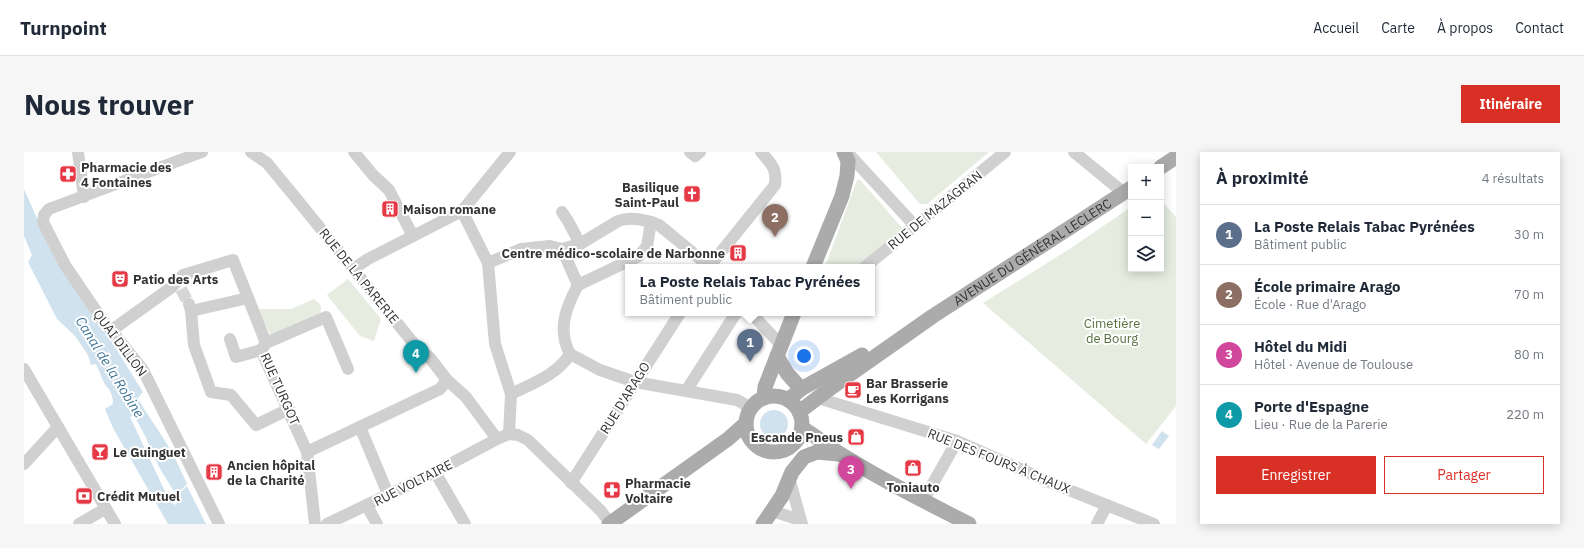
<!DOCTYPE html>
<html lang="fr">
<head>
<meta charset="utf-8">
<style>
	body { margin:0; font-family:"IBM Plex Sans",sans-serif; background:#f6f6f7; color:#1f2937 }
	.controls { position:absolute; right:12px; top:12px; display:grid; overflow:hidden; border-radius:0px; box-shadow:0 2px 10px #0003 }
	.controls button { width:36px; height:36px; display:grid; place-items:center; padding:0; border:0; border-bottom:1px solid #e0e1e3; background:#fff; color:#1f2937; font:20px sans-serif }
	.you { position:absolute; left:780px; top:204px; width:14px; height:14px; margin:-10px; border:3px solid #fff; border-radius:50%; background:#1a73e8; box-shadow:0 0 0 6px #1a73e833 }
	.badge { display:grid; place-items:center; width:26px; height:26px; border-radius:50%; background:#d93025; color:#fff; font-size:13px; font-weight:700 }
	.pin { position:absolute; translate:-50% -33px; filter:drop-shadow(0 1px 2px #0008) }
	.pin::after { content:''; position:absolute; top:21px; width:14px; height:12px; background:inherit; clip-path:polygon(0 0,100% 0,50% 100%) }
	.popup { position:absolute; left:601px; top:112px; width:250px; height:52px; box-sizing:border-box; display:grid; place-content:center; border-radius:0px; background:#fff; filter:drop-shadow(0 1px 3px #0005); font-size:13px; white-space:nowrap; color:#747a83 }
	.popup b { font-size:15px; color:#1f2937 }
	.popup::after { content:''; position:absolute; left:50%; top:100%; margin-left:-8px; border:8px solid transparent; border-top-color:#fff }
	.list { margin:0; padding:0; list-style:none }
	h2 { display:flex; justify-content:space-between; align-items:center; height:52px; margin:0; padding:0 16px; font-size:17px }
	h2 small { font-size:13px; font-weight:400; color:#747a83 }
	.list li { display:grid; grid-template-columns:26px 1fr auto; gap:12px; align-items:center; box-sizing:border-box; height:60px; padding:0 16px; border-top:1px solid #e0e1e3 }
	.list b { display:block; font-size:15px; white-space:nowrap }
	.list p { margin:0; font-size:13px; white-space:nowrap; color:#747a83 }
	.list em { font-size:13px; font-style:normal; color:#747a83 }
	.actions { display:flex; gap:8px; padding:12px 16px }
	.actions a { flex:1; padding:9px 0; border:1px solid #d93025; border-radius:0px; text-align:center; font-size:14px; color:#d93025 }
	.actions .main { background:#d93025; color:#fff }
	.icon { flex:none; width:22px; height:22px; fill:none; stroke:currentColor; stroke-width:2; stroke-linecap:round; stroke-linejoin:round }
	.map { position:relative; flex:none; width:1152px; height:372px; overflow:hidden; border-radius:0px }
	header { display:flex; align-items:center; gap:24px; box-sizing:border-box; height:56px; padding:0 20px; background:#fff; border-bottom:1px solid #e0e1e3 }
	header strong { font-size:19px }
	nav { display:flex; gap:22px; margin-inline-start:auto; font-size:14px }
	.intro { display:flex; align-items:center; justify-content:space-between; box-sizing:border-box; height:96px; padding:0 24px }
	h1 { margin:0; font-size:28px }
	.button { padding:10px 18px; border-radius:0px; background:#d93025; color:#fff; font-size:14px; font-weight:700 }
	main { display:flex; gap:24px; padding:0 24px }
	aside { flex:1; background:#fff; border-radius:0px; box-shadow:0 2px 10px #0003 }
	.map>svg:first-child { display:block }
	.green { fill:#e6ecdf }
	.water { fill:#cfe2ee }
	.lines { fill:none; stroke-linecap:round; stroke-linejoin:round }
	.minor-tunnel { stroke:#d6d6d6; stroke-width:12; stroke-dasharray:12 6; stroke-linecap:butt }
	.minor { stroke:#d0d0d0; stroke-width:12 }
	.major { stroke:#ababab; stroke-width:15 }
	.labels { text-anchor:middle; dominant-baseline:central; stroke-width:4; stroke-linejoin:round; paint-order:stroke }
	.poi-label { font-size:13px; font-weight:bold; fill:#333; stroke:#fff; text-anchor:start }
	.street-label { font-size:13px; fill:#333; stroke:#fff }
	.park-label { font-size:13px; fill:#56703f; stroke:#fff }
	.water-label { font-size:14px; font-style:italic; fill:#3f7597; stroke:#fff }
</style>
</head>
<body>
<header>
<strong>Turnpoint</strong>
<nav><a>Accueil</a><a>Carte</a><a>À propos</a><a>Contact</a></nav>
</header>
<div class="intro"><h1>Nous trouver</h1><a class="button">Itinéraire</a></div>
<main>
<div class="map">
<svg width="1152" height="372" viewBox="0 0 1152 372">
	<rect width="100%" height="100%" fill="#fff"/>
	<g class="green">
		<path d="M852 0H965L903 52H896Z"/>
		<path d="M833 28H836L879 77 832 115H801Z"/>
		<path d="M1137 48 1152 65V254L1122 292 959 151 1047 96 1107 55V117H1137Z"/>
		<path d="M324 127 357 167 350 189 336 184 303 143Z"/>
		<path d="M290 147C295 151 299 154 296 161L247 184 237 163 236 157H267Z"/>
	</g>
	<g class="water">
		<path d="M0 37 11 62 40 118 79 176 119 240 114 246C124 265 138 282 148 301 154 311 158 322 163 332L156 339 149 338 135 315 121 284 110 263 106 265 146 350 152 353 153 348 150 339 157 340 163 334 182 372H144L89 276 81 257 89 252C89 245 87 238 81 233L72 212 67 213 64 203 51 184 33 167 4 110 8 103 0 84Z"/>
		<circle cx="750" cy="272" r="14"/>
		<path d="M1138 279 1145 284 1135 297 1128 293Z"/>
	</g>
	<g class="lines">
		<path class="minor-tunnel" d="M157 137 165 152"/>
		<g class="minor">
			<path d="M54 0 60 45"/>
			<path d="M178 0 25 57 20 63 19 70 41 113 75 163 119 218 195 372"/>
			<path d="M227 0 243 11 271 45 391 193 406 206 423 228 442 245 473 287"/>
			<path d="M330 0 349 23 365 38 389 84"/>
			<path d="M666 0 671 4 676 0"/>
			<path d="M823 0 891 74"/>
			<path d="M1050 0 1100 41"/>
			<path d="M438 59 464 111 471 192 487 242 485 282"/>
			<path d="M538 60 544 69 556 92"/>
			<path d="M538 97 554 133"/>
			<path d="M464 111 497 97 526 94 538 97 556 92 594 69C606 64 623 68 635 73L686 115"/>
			<path d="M685 115 751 33C753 17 748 12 737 0"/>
			<path d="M841 115 981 0"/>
			<path d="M329 117 344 107 438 59 486 0"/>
			<path d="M165 152 167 159 170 193 187 240 207 243 232 273 265 257"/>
			<path d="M167 159 224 146"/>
			<path d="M727 161 757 193"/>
			<path d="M88 178 148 135 159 123 209 108 242 191 237 198 283 300 291 372"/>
			<path d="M206 187 212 205 237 198"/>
			<path d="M242 191 302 165 324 217"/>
			<path d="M546 202 576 218 611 230 713 248 727 256"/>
			<path d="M0 217 91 372"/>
			<path d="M662 239 712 161"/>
			<path d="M487 242C509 231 533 223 546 202 533 178 542 155 554 133L615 104 623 94 627 70"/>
			<path d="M794 246 933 289 1030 332 1130 372"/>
			<path d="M336 275 364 342"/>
			<path d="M283 300 416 237 423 228"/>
			<path d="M0 312 34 275"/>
			<path d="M411 320 441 372"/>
			<path d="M766 329 778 372"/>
			<path d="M547 331 656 161"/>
			<path d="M899 349 933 289"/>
			<path d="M343 354 353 372"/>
			<path d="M748 359 770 366 777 372"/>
			<path d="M55 372 81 357"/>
			<path d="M303 372 411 320 473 287 485 282 494 283 504 288 577 359 586 371"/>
			<path d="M1073 372 1083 353"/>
		</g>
		<g class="major">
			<path d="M1137 15 1152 5"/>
			<path d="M789 115 818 44 823 24 824 9 820 0"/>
			<path d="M753 204 763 221 777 237"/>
			<circle cx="750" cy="272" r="28"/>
			<path d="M740 246 741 235 770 161"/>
			<path d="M764 248 777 237 838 203"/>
			<path id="s1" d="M775 260 808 235 909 164 1107 36"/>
			<path d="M778 276C792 284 805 295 818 303 859 329 902 350 945 372"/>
			<path d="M585 372 704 287 722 271"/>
			<path d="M739 372 758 344 768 320 780 305 793 300 814 302"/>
		</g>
	</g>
	<defs>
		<symbol id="pharmacy-square" viewBox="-11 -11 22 22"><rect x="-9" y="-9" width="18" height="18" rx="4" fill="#e63946" stroke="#fff"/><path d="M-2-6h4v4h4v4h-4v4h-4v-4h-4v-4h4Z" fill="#fff"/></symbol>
		<symbol id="church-square" viewBox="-11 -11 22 22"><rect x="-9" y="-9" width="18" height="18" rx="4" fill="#e63946" stroke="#fff"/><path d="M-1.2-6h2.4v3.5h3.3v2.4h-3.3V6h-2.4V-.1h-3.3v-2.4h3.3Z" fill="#fff"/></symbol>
		<symbol id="building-square" viewBox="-11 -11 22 22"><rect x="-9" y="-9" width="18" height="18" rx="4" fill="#e63946" stroke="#fff"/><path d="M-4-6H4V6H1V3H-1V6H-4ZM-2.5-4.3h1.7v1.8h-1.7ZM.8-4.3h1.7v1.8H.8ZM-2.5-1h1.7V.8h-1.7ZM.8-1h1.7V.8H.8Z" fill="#fff"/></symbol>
		<symbol id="theatre-square" viewBox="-11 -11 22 22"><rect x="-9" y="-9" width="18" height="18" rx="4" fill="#e63946" stroke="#fff"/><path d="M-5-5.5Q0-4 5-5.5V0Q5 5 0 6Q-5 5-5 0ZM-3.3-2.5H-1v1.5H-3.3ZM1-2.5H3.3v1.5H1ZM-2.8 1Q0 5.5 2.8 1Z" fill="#fff"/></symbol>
		<symbol id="cafe-square" viewBox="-11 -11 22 22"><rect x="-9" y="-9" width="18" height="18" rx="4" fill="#e63946" stroke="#fff"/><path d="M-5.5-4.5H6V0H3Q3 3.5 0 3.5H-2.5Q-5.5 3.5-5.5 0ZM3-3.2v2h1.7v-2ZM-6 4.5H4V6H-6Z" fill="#fff"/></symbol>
		<symbol id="shop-square" viewBox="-11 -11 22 22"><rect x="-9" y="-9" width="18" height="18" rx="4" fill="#e63946" stroke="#fff"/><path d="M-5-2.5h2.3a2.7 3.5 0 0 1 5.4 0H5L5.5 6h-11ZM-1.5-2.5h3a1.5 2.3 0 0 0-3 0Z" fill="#fff"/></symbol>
		<symbol id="bar-square" viewBox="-11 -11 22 22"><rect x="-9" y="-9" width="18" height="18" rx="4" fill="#e63946" stroke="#fff"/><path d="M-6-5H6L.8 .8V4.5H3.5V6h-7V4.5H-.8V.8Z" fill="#fff"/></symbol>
		<symbol id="bank-square" viewBox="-11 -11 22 22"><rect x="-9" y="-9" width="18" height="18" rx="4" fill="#e63946" stroke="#fff"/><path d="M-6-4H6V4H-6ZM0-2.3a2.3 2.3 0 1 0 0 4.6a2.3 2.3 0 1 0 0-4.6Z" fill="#fff"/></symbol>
	</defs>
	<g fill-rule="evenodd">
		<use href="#pharmacy-square" x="34" y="12" width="20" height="20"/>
		<use href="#church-square" x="658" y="32" width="20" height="20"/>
		<use href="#building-square" x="356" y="47" width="20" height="20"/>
		<use href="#building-square" x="704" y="91" width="20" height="20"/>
		<use href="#theatre-square" x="86" y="117" width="20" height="20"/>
		<use href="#cafe-square" x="819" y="228" width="20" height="20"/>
		<use href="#shop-square" x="822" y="275" width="20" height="20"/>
		<use href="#bar-square" x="66" y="290" width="20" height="20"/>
		<use href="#shop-square" x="879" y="306" width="20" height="20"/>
		<use href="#building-square" x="180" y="310" width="20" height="20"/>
		<use href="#pharmacy-square" x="578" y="328" width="20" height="20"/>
		<use href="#bank-square" x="50" y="334" width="20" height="20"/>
	</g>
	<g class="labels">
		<g class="poi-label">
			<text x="57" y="15">Pharmacie des<tspan x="57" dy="15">4 Fontaines</tspan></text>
			<text x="655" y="35" text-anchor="end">Basilique<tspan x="655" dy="15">Saint-Paul</tspan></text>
			<text x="379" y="57">Maison romane</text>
			<text x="701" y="101" text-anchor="end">Centre médico-scolaire de Narbonne</text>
			<text x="109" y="127">Patio des Arts</text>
			<text x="842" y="231">Bar Brasserie<tspan x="842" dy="15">Les Korrigans</tspan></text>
			<text x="819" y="285" text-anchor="end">Escande Pneus</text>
			<text x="89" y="300">Le Guinguet</text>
			<text x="203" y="313">Ancien hôpital<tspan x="203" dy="15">de la Charité</tspan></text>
			<text x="601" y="331">Pharmacie<tspan x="601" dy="15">Voltaire</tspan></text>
			<text x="889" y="335" text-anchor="middle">Toniauto</text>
			<text x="73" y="344">Crédit Mutuel</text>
		</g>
		<g class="street-label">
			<text transform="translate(911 58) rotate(-39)">RUE DE MAZAGRAN</text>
			<text stroke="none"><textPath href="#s1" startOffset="283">AVENUE DU GÉNÉRAL LECLERC</textPath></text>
			<text transform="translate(335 124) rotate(51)">RUE DE LA PARERIE</text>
			<text transform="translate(96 191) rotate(53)">QUAI DILLON</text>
			<text transform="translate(256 237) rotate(66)">RUE TURGOT</text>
			<text transform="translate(601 246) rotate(-58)">RUE D'ARAGO</text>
			<text transform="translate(975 309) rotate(22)">RUE DES FOURS À CHAUX</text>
			<text transform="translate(389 331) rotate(-27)">RUE VOLTAIRE</text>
		</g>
		<g class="park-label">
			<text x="1088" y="171">Cimetière<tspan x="1088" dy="15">de Bourg</tspan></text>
		</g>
		<g class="water-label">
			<text transform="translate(86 215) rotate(58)">Canal de la Robine</text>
		</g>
	</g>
</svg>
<div class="controls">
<button>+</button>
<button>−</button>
<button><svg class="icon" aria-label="layers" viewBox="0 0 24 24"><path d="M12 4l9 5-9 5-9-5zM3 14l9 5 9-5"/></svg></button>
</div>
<div class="you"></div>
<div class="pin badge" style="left:726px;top:210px;background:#5c6f8a">1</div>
<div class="popup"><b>La Poste Relais Tabac Pyrénées</b>Bâtiment public</div>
<div class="pin badge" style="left:751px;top:85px;background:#8d6e63">2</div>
<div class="pin badge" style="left:827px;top:337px;background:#d1479c">3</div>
<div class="pin badge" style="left:392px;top:221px;background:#0f9aa8">4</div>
</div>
<aside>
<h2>À proximité<small>4 résultats</small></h2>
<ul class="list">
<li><span class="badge" style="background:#5c6f8a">1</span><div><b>La Poste Relais Tabac Pyrénées</b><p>Bâtiment public</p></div><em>30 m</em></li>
<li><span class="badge" style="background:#8d6e63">2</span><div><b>École primaire Arago</b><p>École · Rue d'Arago</p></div><em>70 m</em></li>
<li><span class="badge" style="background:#d1479c">3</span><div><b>Hôtel du Midi</b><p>Hôtel · Avenue de Toulouse</p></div><em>80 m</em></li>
<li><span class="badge" style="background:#0f9aa8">4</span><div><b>Porte d'Espagne</b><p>Lieu · Rue de la Parerie</p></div><em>220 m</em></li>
</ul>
<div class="actions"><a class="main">Enregistrer</a><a>Partager</a></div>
</aside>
</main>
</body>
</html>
